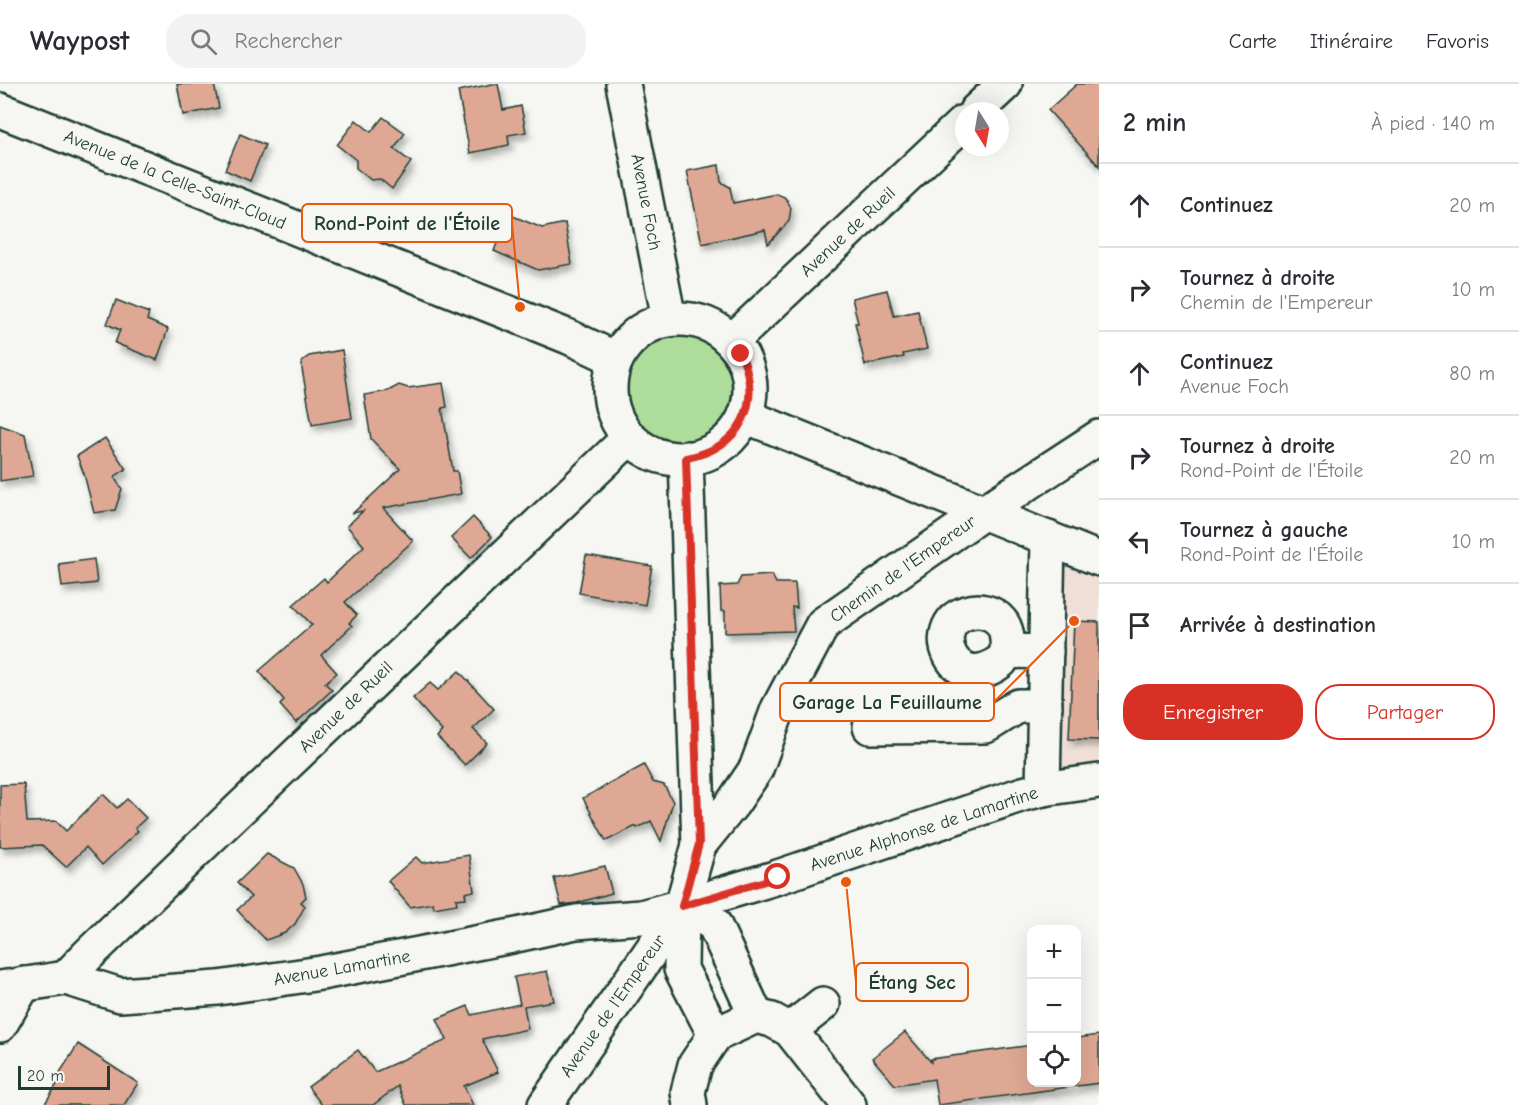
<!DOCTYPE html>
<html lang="fr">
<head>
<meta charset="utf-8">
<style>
	body { margin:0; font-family:"Comic Neue",sans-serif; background:#f2f2f3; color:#2b2b33 }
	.controls { position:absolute; right:18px; bottom:18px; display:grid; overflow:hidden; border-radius:12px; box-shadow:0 6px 24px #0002 }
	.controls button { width:54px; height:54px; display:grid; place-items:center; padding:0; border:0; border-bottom:2px solid #e1e1e2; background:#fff; color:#2b2b33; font:30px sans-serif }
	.compass { position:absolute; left:955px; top:18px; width:54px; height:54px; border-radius:50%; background:#fff; box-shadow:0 6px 24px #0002; rotate:169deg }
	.scale { position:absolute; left:18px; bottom:15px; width:92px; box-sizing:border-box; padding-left:6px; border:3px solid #1f3d34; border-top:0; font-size:16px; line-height:21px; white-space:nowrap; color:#1f3d34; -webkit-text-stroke:4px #f6f6f2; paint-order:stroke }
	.stop { position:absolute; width:18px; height:18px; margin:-14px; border:4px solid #d93025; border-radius:50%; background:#fff }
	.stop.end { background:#d93025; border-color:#fff; box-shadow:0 2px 6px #0008 }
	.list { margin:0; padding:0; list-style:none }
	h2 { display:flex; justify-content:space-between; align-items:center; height:78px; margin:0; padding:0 24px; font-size:26px }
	h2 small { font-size:20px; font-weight:400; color:#7c7c81 }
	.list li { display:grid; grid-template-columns:39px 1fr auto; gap:18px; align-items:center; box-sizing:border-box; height:84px; padding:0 24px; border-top:2px solid #e1e1e2 }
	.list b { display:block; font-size:22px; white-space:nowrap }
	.list p { margin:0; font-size:20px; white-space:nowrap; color:#7c7c81 }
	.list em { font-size:20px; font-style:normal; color:#7c7c81 }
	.actions { display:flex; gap:12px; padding:18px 24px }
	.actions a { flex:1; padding:14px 0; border:2px solid #d93025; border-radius:24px; text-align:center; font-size:21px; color:#d93025 }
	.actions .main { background:#d93025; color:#fff }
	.icon { flex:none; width:33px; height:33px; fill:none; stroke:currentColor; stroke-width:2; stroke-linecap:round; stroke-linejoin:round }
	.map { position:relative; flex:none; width:1099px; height:1021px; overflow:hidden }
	header { display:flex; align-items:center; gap:36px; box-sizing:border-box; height:84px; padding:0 30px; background:#fff; border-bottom:2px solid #e1e1e2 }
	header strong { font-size:28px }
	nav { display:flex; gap:33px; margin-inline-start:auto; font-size:21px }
	.search { width:420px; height:54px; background:#f2f2f3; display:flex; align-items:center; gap:15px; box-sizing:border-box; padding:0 21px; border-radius:24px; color:#7c7c81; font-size:22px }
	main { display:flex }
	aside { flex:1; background:#fff }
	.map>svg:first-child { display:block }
	.built { fill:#efdfd6 }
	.green { fill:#aedc9b; stroke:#668c68; stroke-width:1.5 }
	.building { fill:#dea894; stroke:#1f3d34; stroke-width:1.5; filter:url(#shadow) }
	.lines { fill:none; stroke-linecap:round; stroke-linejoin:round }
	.minor-casing { stroke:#1f3d34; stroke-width:38 }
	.minor { stroke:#f6f6f2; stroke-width:33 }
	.route { stroke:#d93025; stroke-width:8 }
	.labels { text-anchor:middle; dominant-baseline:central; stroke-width:4.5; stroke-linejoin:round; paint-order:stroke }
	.street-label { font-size:18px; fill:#1f3d34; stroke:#f6f6f2 }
	.leader { fill:none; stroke:#e8590c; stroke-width:2 }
	.callout-dot { fill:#e8590c; stroke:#f6f6f2; stroke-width:2 }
	.callout { fill:#f6f6f2; stroke:#e8590c; stroke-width:2 }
	.callout-label { font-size:20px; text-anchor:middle; font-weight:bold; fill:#1f3d34 }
</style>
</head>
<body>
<header>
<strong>Waypost</strong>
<div class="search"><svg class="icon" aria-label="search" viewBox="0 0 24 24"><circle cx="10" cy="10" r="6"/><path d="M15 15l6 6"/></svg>Rechercher</div>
<nav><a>Carte</a><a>Itinéraire</a><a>Favoris</a></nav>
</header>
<main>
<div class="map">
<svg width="1099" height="1021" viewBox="0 0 1099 1021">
	<defs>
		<filter id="shadow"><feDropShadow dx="3.5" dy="6" stdDeviation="3" flood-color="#0004"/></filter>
	</defs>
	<rect width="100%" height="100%" fill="#f6f6f2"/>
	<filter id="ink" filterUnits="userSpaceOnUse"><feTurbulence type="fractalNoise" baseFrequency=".0167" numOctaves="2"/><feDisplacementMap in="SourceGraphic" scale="12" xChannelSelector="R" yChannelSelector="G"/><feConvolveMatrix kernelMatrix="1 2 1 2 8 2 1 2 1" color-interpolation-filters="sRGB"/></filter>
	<g filter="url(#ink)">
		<path class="built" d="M1048 454 1099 474V697L1043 705Z"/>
		<circle class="green" cx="679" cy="305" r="54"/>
		<g class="building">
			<path d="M177 0H214L219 24 183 31Z"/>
			<path d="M492 0H498L503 26 521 22 526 48 508 51 509 61 470 69 458 7Z"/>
			<path d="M1077 0H1099V82L1048 26Z"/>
			<path d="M383 33 405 49 394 65 411 78 392 105 380 95 371 96 356 84V76L337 61 356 36 371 48Z"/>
			<path d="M240 50 265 61 250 97 225 86Z"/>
			<path d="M719 81 721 98 730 103 733 119 777 110 784 113 787 116 791 124 789 137 768 160 765 146 702 160 687 87Z"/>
			<path d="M508 130 542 144 565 139 572 180 538 186 494 167Z"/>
			<path d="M887 206 894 232 918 227 927 265 903 270 904 273 865 281 855 239H858L852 214Z"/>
			<path d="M116 216 149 229 147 236 168 245 157 276 115 259 120 246 107 240Z"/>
			<path d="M342 266 352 334 312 341 302 285V277L309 272Z"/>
			<path d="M443 299 447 323 442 324 453 387H457L461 410 383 424 413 457 345 518 357 531 349 539 352 542 321 571 337 589 325 599 332 606 296 639 280 621 284 616 259 587 312 541 293 521 324 494 327 498 364 462 347 442 363 427 353 429 400 385 371 355 364 311 388 307 399 301 408 304Z"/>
			<path d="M0 341 25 350 33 392 0 397Z"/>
			<path d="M105 354 126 385 114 393 122 405 115 426 94 429 84 390 77 372Z"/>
			<path d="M473 433 492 453 471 474 451 454Z"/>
			<path d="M586 471 652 482 645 521 579 509Z"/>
			<path d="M94 475 97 499 62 503 59 480Z"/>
			<path d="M772 491 776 499H795L797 524 792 523 794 547 725 549V527H721L720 502 737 501 741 493Z"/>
			<path d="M1074 537 1099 538V656L1069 655Z"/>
			<path d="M459 587 494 625 473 645 487 659 465 681 437 653 442 647 413 614 430 599 438 606Z"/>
			<path d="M644 681 653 698 664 701 673 718 661 757 651 737 637 744 636 742 606 757 583 714Z"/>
			<path d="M24 700 27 738 56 737 66 747 103 710 117 724 127 715 146 734 135 744 138 747 102 781 86 763 66 783 42 761 0 763V701Z"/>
			<path d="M267 770 294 784 303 800 306 813 301 818 305 822 295 840 285 849 266 856 237 826 251 813 237 799Z"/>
			<path d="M469 771 474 807 465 809 466 814 456 815 457 820 434 824 433 819 410 823 388 797 416 773 422 779Z"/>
			<path d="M605 782 612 809 577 819 561 821 554 794Z"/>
			<path d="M547 887 554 917 524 922 528 945 482 955 498 988 464 1002 473 1021H406L398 1002 373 1021H322L308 1003 358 966 375 988 447 956 437 935 468 922 472 931 520 920 514 893Z"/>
			<path d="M905 948 931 978V975L1032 961V999H1077V954L1099 951V999L938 1021 934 995 895 1001 872 974Z"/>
			<path d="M78 960 138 999 124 1021H44L62 992 59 990Z"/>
		</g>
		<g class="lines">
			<defs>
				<g id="minor">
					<path d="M623 0 669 235"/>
					<path d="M0 26 519 233 569 253 616 275"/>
					<path d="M976 27 1005 0"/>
					<circle cx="680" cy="305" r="70"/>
					<path d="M732 257 964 38"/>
					<path d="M745 332 1099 475"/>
					<path d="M686 374 699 761"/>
					<path d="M1001 577C954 614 925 542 966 529 975 526 984 526 993 531 1007 539 1008 553 1007 567L1046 568"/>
					<path d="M870 643 986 642 1018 622H1045"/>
					<path d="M1043 705 1048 454"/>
					<path d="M682 822 714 840 756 932 715 951 695 981 688 1008 690 1021"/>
					<path d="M66 894 89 870 223 741 629 354"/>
					<path d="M0 904 66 894 120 911 218 904 321 889 512 852 576 838 641 833 682 822 778 793 1023 710 1043 705 1099 697"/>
					<path d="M756 932 772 936 790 946 849 1021"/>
					<path d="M0 941 24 900"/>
					<path d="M790 946 823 920"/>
					<path d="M715 951 681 885 682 822 699 761 733 719 756 685 778 625 823 540 984 428 1099 353"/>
					<path d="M545 1021 682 822"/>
				</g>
			</defs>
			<use href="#minor" class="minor-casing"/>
			<use href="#minor" class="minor"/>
		</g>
	</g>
	<g class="lines" filter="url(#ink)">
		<path class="route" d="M741 270C763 321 740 364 686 374L699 760 682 822 778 793"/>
	</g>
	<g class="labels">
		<g class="street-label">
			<text transform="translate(175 96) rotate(22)">Avenue de la Celle-Saint-Cloud</text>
			<text transform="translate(646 118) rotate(79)">Avenue Foch</text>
			<text transform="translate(848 148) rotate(-43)">Avenue de Rueil</text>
			<text transform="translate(903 485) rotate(-35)">Chemin de l'Empereur</text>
			<text transform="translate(346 623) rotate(-44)">Avenue de Rueil</text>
			<text transform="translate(924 745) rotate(-18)">Avenue Alphonse de Lamartine</text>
			<text transform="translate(342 884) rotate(-10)">Avenue Lamartine</text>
			<text transform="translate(613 922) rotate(-55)">Avenue de l'Empereur</text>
		</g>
	</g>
	<path class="leader" d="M520 223L512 139M1074 537L994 618M846 798L856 898"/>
	<g class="callout-dot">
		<circle cx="520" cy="223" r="6"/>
		<circle cx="1074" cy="537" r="6"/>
		<circle cx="846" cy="798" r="6"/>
	</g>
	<g class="callout">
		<rect x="302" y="120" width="210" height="38" rx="6"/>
		<rect x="780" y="599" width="214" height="38" rx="6"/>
		<rect x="856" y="879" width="112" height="38" rx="6"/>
	</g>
	<g class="callout-label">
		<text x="407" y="146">Rond-Point de l'Étoile</text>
		<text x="887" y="625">Garage La Feuillaume</text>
		<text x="912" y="905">Étang Sec</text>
	</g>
</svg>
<div class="controls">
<button>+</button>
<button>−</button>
<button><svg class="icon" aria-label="locate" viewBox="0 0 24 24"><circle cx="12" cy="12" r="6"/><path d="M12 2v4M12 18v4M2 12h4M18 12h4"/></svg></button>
</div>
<svg class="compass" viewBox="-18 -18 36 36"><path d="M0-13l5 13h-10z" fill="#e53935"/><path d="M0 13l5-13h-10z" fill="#7c7c81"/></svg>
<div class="scale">20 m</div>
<div class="stop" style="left:778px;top:793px"></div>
<div class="stop end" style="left:741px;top:270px"></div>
</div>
<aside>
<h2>2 min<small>À pied · 140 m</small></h2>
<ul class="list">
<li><svg class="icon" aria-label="ahead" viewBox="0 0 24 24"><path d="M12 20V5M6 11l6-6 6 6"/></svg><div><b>Continuez</b></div><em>20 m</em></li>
<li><svg class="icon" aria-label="right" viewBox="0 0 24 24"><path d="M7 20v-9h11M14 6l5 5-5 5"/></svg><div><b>Tournez à droite</b><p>Chemin de l'Empereur</p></div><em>10 m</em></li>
<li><svg class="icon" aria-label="ahead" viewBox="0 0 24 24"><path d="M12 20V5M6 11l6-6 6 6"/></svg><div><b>Continuez</b><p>Avenue Foch</p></div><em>80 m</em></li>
<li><svg class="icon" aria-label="right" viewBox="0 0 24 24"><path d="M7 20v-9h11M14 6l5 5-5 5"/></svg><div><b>Tournez à droite</b><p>Rond-Point de l'Étoile</p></div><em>20 m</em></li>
<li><svg class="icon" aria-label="left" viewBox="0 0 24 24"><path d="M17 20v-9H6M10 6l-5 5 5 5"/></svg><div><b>Tournez à gauche</b><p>Rond-Point de l'Étoile</p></div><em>10 m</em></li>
<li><svg class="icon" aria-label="arrive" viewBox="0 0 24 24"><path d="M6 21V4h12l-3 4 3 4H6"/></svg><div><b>Arrivée à destination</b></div></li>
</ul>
<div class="actions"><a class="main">Enregistrer</a><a>Partager</a></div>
</aside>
</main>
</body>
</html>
